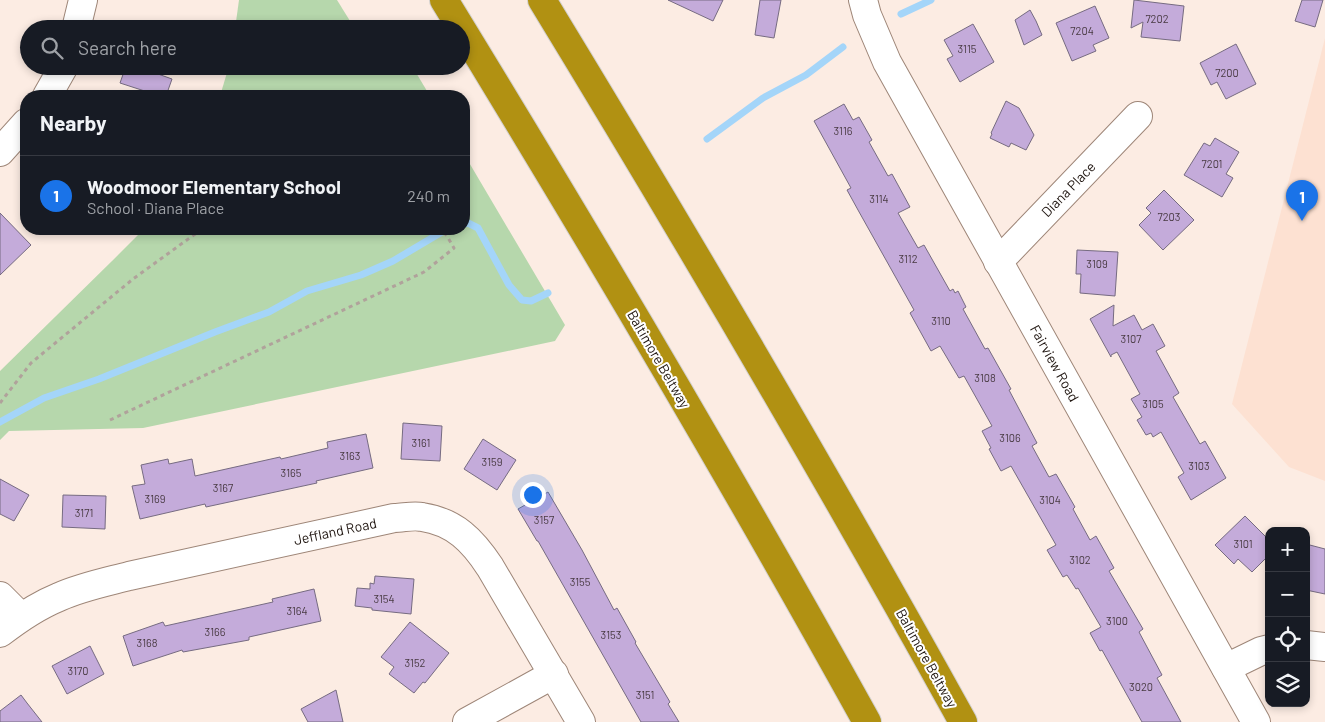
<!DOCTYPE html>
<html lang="en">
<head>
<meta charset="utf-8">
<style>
	body { margin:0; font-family:Barlow,sans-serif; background:#20242c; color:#f1f3f6 }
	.controls { position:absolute; right:15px; bottom:15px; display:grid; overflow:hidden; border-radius:10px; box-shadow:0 2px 8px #0003 }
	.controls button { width:45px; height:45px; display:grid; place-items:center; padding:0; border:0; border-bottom:1px solid #363941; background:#171b24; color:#f1f3f6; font:25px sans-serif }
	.you { position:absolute; left:532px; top:494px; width:18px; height:18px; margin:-12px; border:4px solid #fff; border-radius:50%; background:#1a73e8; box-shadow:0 0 0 8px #1a73e833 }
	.badge { display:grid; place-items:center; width:32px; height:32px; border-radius:50%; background:#1a73e8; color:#fff; font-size:16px; font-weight:700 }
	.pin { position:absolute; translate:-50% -41px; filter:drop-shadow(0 1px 2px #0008) }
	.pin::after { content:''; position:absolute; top:26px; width:18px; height:15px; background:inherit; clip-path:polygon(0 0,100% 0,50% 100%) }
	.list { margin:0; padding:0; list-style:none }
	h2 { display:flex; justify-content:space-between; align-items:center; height:65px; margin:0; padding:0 20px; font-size:21px }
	h2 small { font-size:16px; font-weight:400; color:#9ea1a6 }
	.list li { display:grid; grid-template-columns:32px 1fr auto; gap:15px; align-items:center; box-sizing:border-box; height:80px; padding:0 20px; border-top:1px solid #363941 }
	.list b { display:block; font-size:19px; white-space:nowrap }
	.list p { margin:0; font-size:16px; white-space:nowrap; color:#9ea1a6 }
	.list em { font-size:16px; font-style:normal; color:#9ea1a6 }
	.icon { flex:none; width:28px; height:28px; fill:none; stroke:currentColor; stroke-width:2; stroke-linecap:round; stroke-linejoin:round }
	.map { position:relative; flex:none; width:1325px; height:722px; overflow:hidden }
	.search { position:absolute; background:#171b24; box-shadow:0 2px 8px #0003; left:20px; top:20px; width:450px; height:55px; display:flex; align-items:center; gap:12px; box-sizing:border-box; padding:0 18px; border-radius:28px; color:#9ea1a6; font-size:19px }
	.panel { position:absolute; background:#171b24; box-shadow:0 2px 8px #0003; left:20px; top:90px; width:450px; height:145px; border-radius:20px }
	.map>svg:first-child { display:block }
	.built { fill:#fde1d2 }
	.green { fill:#b6d7ac }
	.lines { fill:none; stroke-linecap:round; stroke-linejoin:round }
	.stream { stroke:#a4d5f9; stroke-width:7 }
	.building { fill:#c4abda; stroke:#766b81 }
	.minor-casing { stroke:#9e8678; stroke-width:30 }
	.highway-casing { stroke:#d2d0cf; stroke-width:30 }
	.path { stroke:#b0a29b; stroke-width:3; stroke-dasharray:4 4; stroke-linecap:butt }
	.minor { stroke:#fff; stroke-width:28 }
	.highway { stroke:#b19112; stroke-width:28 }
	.labels { text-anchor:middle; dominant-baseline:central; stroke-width:4; stroke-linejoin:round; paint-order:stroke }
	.number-label { font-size:11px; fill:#483a42 }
	.street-label { font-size:14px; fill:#1e140f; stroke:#fff }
</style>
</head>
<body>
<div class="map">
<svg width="1325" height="722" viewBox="0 0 1325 722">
	<rect width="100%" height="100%" fill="#fcece3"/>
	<path class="built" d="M1325 38V481L1289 467 1232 404Z"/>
	<g class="green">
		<path d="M239 0H337L355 29H235Z"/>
		<path d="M229 66H412L430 96H220Z"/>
		<path d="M464 154 565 325 555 341 143 428 9 431 0 440V371L112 261 144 229H464Z"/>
	</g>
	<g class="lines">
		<g class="stream">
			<path d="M901 14 931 0"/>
			<path d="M707 139 763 98 806 75 843 47"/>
			<path d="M464 224 468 223 478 228 509 285 522 300 531 301 548 293"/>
			<path d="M0 422 44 398 99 379 215 332 269 312 307 291 361 275 393 261 447 229"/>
		</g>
	</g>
	<g class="building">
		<path d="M668 0H723L713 21Z"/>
		<path d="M760 0H781L774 38 755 35Z"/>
		<path d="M1134 0 1184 6 1180 41 1141 37 1143 22 1131 28Z"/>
		<path d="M1302 0H1323L1315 27 1295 21Z"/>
		<path d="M1095 6 1109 38 1093 45 1096 51 1072 61 1056 23Z"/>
		<path d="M1030 10 1036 21 1042 35 1024 45 1015 20Z"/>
		<path d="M973 24 994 62 960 82 947 59 953 56 944 40Z"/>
		<path d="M1236 44 1256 84 1226 99 1217 82 1211 85 1200 63Z"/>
		<path d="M126 66H161L158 74 172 79 166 96H160L120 83Z"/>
		<path d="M1006 101 1019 108 1034 135 1026 150 1011 143 1009 147 990 138 992 134 991 133Z"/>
		<path d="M844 104 853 120 859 117 872 140 869 142 888 176 892 174 910 207 898 213 918 248 924 245 950 291 953 289 955 293 958 291 966 307 963 309 985 349 988 348 1011 389 1009 390 1037 443 1032 446 1049 477 1056 474 1075 507 1073 509 1090 540 1096 536 1114 568 1109 571 1143 629 1139 632 1162 675 1157 678 1181 722H1142L1102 650 1100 651 1090 633 1101 627 1078 588 1076 589 1067 575 1063 577 1047 550 1056 545 1011 466 1001 471 989 449 991 448 982 431 992 426 964 376 959 378 940 346 931 351 910 313 914 310 858 210 847 190 851 188 814 121Z"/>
		<path d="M1215 138 1239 152 1226 174 1233 178 1222 197 1184 175 1204 143 1210 146Z"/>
		<path d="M1164 190 1194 220 1163 250 1139 225 1151 213 1146 208Z"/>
		<path d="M0 213 31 245 0 275Z"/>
		<path d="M1077 250 1118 252 1115 296 1080 293 1081 274H1076Z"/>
		<path d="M1114 305 1113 326 1134 315 1142 330 1153 324 1165 346 1156 351 1179 393 1173 397 1200 444 1205 441 1226 478 1191 500 1178 477 1184 473 1161 432 1153 437 1151 433 1146 435 1137 420 1142 417 1131 399 1140 394 1117 352 1111 355V357L1090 319Z"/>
		<path d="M403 423 442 426 440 461 401 459Z"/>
		<path d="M366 434 373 468 316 481 317 483 206 507 205 504 140 519 132 486 145 484 141 465 168 459 169 464 192 459 195 476 280 457 281 459 328 448 327 442Z"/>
		<path d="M483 439 516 460 497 490 464 469Z"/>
		<path d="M0 479 29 495 14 521 0 514Z"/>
		<path d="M548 492 582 550 614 610 617 608 636 642 635 643 670 702 668 704 679 722H641L538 541H537L518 509Z"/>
		<path d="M63 495 106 496 105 529 62 527Z"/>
		<path d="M1245 516 1269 540V555L1252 572 1238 559 1234 564 1215 545Z"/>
		<path d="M1306 544 1325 549V594L1306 590Z"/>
		<path d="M375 576 414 579 411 614 372 610V608L355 606 357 588 370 589V583L374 584Z"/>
		<path d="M314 589 321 621 249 637V640L183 652 182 650 133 666 123 636 163 622 165 626 273 602 272 599Z"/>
		<path d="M410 622 449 653 425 683 423 682 414 693 389 674 394 667 381 657Z"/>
		<path d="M90 646 104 674 67 694 52 666Z"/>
		<path d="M336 690 343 722H308L301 709Z"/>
		<path d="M21 695 27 703 42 722H0V711Z"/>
	</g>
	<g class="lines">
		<defs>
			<g id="minor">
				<path d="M863 0 867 15 887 62 1256 722"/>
				<path d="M76 29 83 0"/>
				<path d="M47 96 64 66"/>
				<path d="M0 152 26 123"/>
				<path d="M998 262 1138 116"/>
				<path d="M0 596 21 617"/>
				<path d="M0 633C18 619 37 606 59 597 81 587 106 582 129 576L394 518C403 518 413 515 422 517 455 522 473 541 490 567L581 722"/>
				<path d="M1306 645 1325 647"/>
				<path d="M1226 668 1261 651 1269 649"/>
				<path d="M467 722 554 674"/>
			</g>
			<g id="highway">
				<path d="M444 0C590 238 732 478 867 722"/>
				<path d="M542 0C687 238 828 478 963 722"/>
			</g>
		</defs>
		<use href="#minor" class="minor-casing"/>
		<use href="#highway" class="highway-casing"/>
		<g class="path">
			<path d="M0 403 31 363 133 279 202 229"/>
			<path d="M110 420 424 272 454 248 447 236 441 229"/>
		</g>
		<use href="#minor" class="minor"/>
		<use href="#highway" class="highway"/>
	</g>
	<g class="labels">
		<g class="number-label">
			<text x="1157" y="18">7202</text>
			<text x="1082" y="30">7204</text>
			<text x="967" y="48">3115</text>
			<text x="1227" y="72">7200</text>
			<text x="843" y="130">3116</text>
			<text x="1212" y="163">7201</text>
			<text x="879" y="198">3114</text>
			<text x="1169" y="216">7203</text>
			<text x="908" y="258">3112</text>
			<text x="1097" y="263">3109</text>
			<text x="941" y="320">3110</text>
			<text x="1131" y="338">3107</text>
			<text x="985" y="377">3108</text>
			<text x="1153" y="403">3105</text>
			<text x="1010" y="437">3106</text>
			<text x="421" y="442">3161</text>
			<text x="350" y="455">3163</text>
			<text x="492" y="461">3159</text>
			<text x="1199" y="465">3103</text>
			<text x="291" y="472">3165</text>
			<text x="223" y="487">3167</text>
			<text x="155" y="498">3169</text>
			<text x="1050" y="499">3104</text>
			<text x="84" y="512">3171</text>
			<text x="544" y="519">3157</text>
			<text x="1243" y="543">3101</text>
			<text x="1080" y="559">3102</text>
			<text x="580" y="581">3155</text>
			<text x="384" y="598">3154</text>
			<text x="297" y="610">3164</text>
			<text x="1117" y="620">3100</text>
			<text x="215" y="631">3166</text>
			<text x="611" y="634">3153</text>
			<text x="147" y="642">3168</text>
			<text x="415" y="662">3152</text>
			<text x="78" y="670">3170</text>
			<text x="1141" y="686">3020</text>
			<text x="645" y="694">3151</text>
		</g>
		<g class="street-label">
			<text transform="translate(1068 189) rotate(-46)">Diana Place</text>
			<text transform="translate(659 359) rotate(60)">Baltimore Beltway</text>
			<text transform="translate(1055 363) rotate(61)">Fairview Road</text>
			<text transform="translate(335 531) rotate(-12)">Jeffland Road</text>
			<text transform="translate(927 658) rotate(61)">Baltimore Beltway</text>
		</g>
	</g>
</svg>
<div class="controls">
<button>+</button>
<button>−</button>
<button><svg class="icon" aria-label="locate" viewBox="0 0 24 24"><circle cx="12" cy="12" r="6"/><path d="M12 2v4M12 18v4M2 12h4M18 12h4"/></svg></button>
<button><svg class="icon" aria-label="layers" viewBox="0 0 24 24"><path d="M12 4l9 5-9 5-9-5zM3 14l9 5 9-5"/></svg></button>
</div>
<div class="you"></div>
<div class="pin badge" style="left:1302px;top:221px">1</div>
<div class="search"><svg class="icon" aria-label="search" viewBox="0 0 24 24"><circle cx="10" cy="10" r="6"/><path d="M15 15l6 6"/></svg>Search here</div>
<section class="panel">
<h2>Nearby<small></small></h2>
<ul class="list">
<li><span class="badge">1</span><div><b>Woodmoor Elementary School</b><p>School · Diana Place</p></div><em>240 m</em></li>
</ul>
</section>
</div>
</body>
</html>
